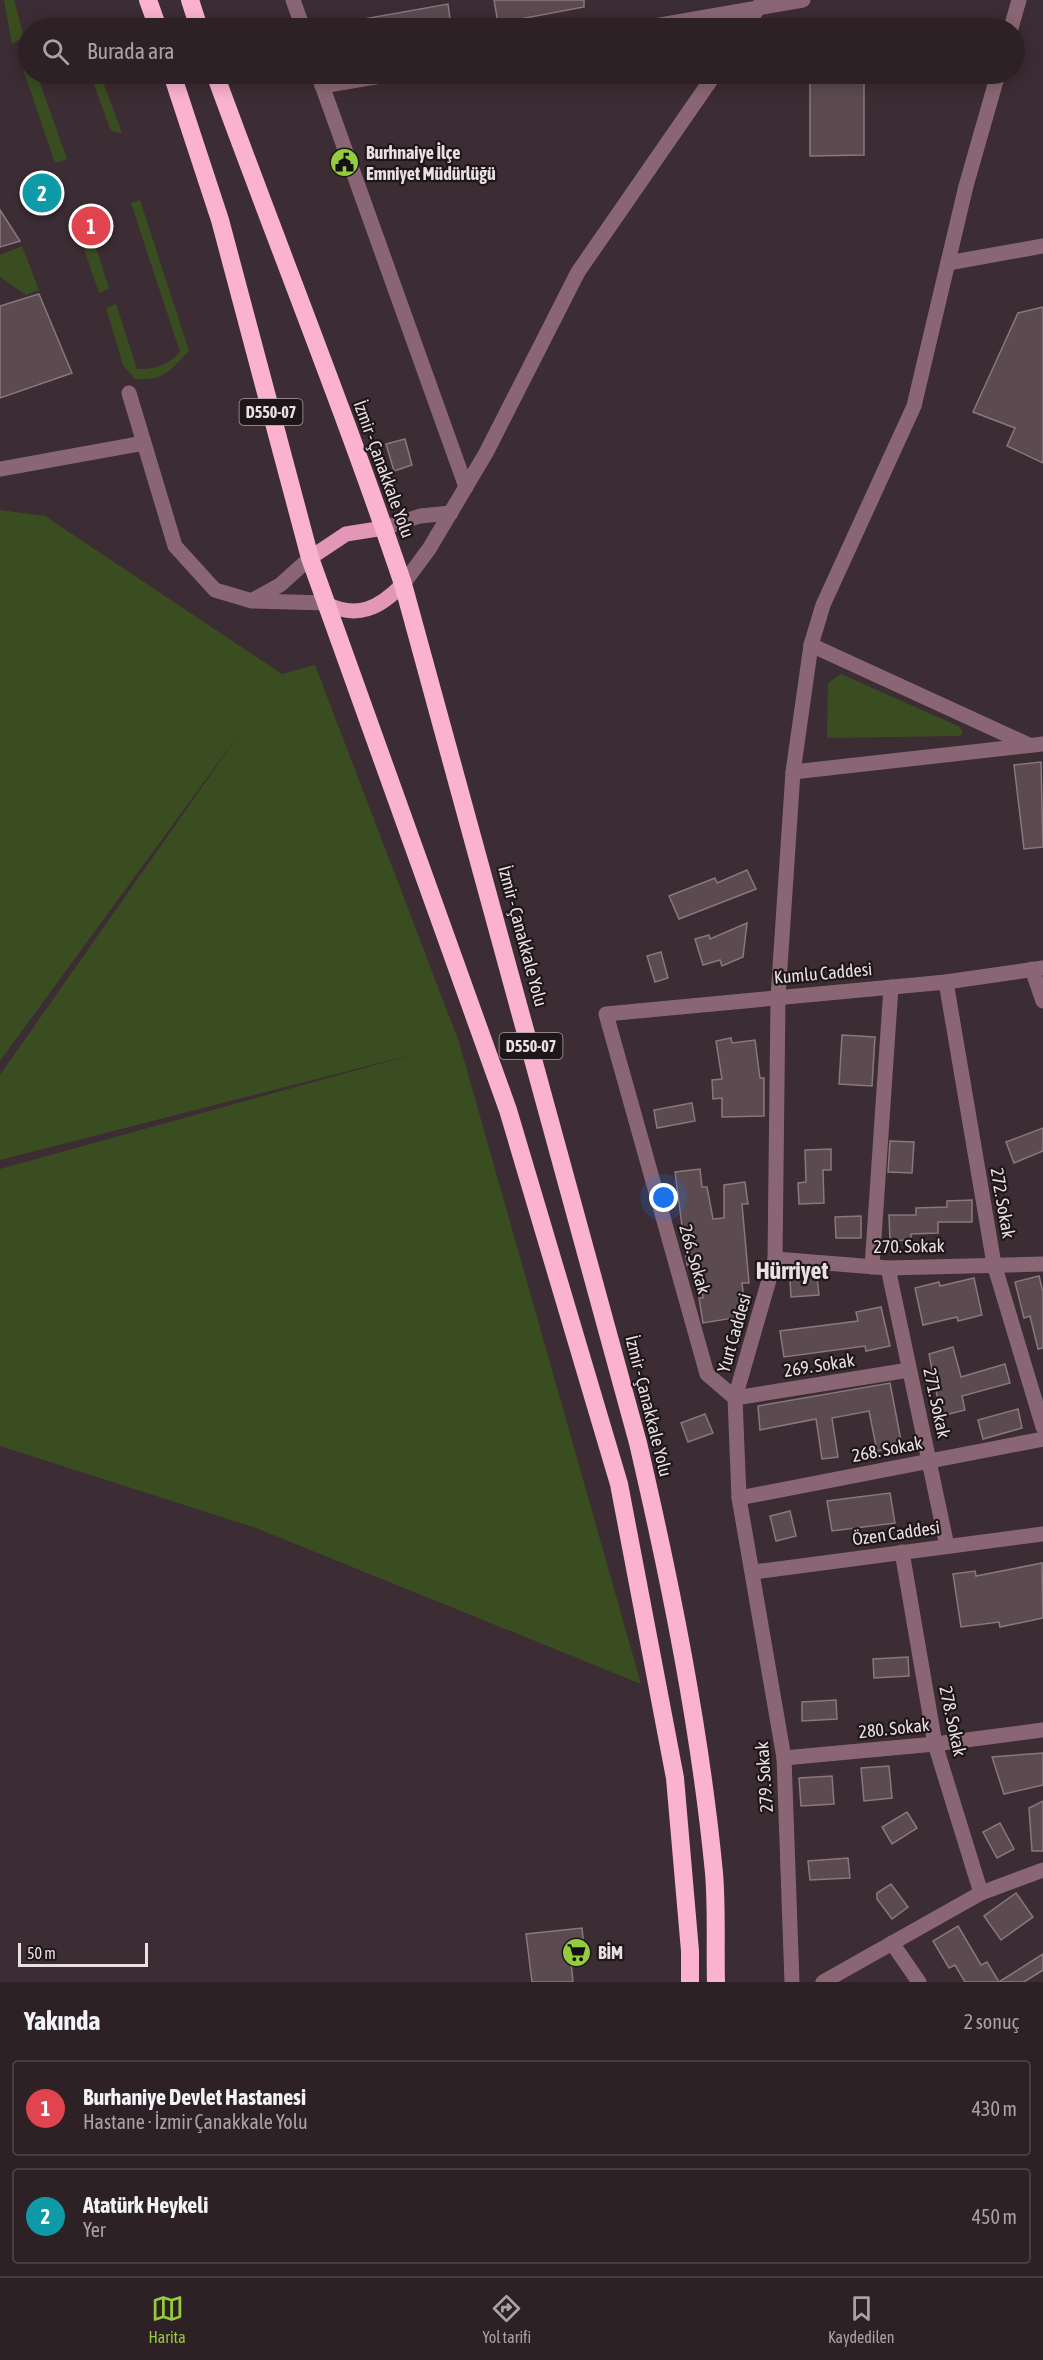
<!DOCTYPE html>
<html lang="tr">
<head>
<meta charset="utf-8">
<style>
	body { margin:0; font-family:"Asap Condensed",sans-serif; background:#35292e; color:#f1f3f6 }
	.scale { position:absolute; left:18px; bottom:15px; width:130px; box-sizing:border-box; padding-left:6px; border:3px solid #eadfe3; border-top:0; font-size:16px; line-height:21px; white-space:nowrap; color:#eadfe3; -webkit-text-stroke:4px #1e171a; paint-order:stroke }
	.you { position:absolute; left:664px; top:1198px; width:21px; height:21px; margin:-15px; border:4px solid #fff; border-radius:50%; background:#1a73e8; box-shadow:0 0 0 9px #1a73e833 }
	.badge { display:grid; place-items:center; width:39px; height:39px; border-radius:50%; background:#95cc3b; color:#fff; font-size:20px; font-weight:700 }
	.pin { position:absolute; translate:-50% -50%; border:3px solid #fff; box-shadow:0 2px 6px #0006 }
	.list { margin:0; padding:0; list-style:none }
	h2 { display:flex; justify-content:space-between; align-items:center; height:78px; margin:0; padding:0 24px; font-size:26px }
	h2 small { font-size:20px; font-weight:400; color:#a7a3a7 }
	.list li { display:grid; grid-template-columns:39px 1fr auto; gap:18px; align-items:center; box-sizing:border-box; height:96px; margin:0 12px 12px; padding:0 12px; border:2px solid #483e43; border-radius:6px }
	.list b { display:block; font-size:22px; white-space:nowrap }
	.list p { margin:0; font-size:20px; white-space:nowrap; color:#a7a3a7 }
	.list em { font-size:20px; font-style:normal; color:#a7a3a7 }
	.icon { flex:none; width:33px; height:33px; fill:none; stroke:currentColor; stroke-width:2; stroke-linecap:round; stroke-linejoin:round }
	.map { position:relative; flex:none; width:1043px; height:1982px; overflow:hidden }
	.search { position:absolute; background:#2d2126; box-shadow:0 3px 15px #0003; left:18px; right:18px; top:18px; height:66px; display:flex; align-items:center; gap:15px; box-sizing:border-box; padding:0 21px; border-radius:33px; color:#a7a3a7; font-size:22px }
	.sheet { height:294px; background:#2d2126 }
	nav { display:flex; justify-content:space-around; align-items:center; box-sizing:border-box; height:84px; border-top:2px solid #483e43; background:#2d2126; font-size:16px; color:#a7a3a7 }
	nav a { display:grid; justify-items:center; gap:3px }
	nav .on { color:#95cc3b }
	.map>svg:first-child { display:block }
	.green { fill:#3a4d20 }
	.building { fill:#5c4a51; stroke:#8a777e; stroke-width:1.5 }
	.lines { fill:none; stroke-linecap:round; stroke-linejoin:round }
	.minor { stroke:#8a6674; stroke-width:15 }
	.major { stroke:#e297b6; stroke-width:15 }
	.highway { stroke:#fab2ce; stroke-width:18 }
	.labels { text-anchor:middle; dominant-baseline:central; stroke-width:4.5; stroke-linejoin:round; paint-order:stroke }
	.shield { fill:#1e171a; stroke:#ada3a7; stroke-width:1.5 }
	.shield-label { font-size:16px; font-weight:bold; fill:#eadfe3 }
	.poi-label { font-size:18px; font-weight:bold; fill:#eadfe3; stroke:#1e171a; text-anchor:start }
	.street-label { font-size:18px; fill:#eadfe3; stroke:#1e171a }
	.district-label { font-size:24px; font-weight:bold; fill:#eadfe3; stroke:#1e171a }
</style>
</head>
<body>
<div class="map">
<svg width="1043" height="1982" viewBox="0 0 1043 1982">
	<rect width="100%" height="100%" fill="#3c2c33"/>
	<g class="green">
		<path d="M4 0H14L24 37 12 44Z"/>
		<path d="M28 56V74H37L67 159 55 163 21 63Z"/>
		<path d="M90 74H100L122 133 111 131Z"/>
		<path d="M37 171 42 172 54 210 47 213C36 204 22 184 37 171Z"/>
		<path d="M140 200 189 351C169 372 165 380 135 379L123 365 106 308 116 304 137 369C155 369 167 366 180 352L131 203Z"/>
		<path d="M85 214 109 288 99 293 76 226Z"/>
		<path d="M22 246 39 290 26 295 0 277V255Z"/>
		<path d="M0 510 45 516 282 674 315 665 459 1042 641 1684 256 1528 0 1446V1169L415 1054 0 1160V1075L242 730 0 1061Z"/>
		<path d="M841 674 960 727 963 733 959 736 827 738 828 683Z"/>
	</g>
	<g class="building">
		<path d="M494 0H584V7L498 23Z"/>
		<path d="M448 4 450 19 396 28H353L352 21Z"/>
		<path d="M810 74H864V155L810 156Z"/>
		<path d="M0 210 20 241 0 247Z"/>
		<path d="M39 294 72 373 0 398V306Z"/>
		<path d="M1043 307V463L1007 446 1015 428 973 412 1018 313Z"/>
		<path d="M405 439 412 465 394 471 386 444Z"/>
		<path d="M1041 762 1043 847 1024 849 1014 765Z"/>
		<path d="M747 870 756 889 679 919 669 896 715 878 717 883Z"/>
		<path d="M747 923 743 957 722 966 720 960 703 965 695 939 709 935 710 939Z"/>
		<path d="M661 952 668 978 655 982 647 956Z"/>
		<path d="M842 1035 875 1037 872 1086 839 1084Z"/>
		<path d="M731 1038 732 1043 755 1040 760 1078H764V1116L722 1117V1098L713 1099 712 1080 722 1079 716 1041Z"/>
		<path d="M692 1103 695 1121 657 1128 654 1110Z"/>
		<path d="M1043 1128V1151L1014 1163 1006 1142Z"/>
		<path d="M890 1141 914 1142 912 1173 888 1172Z"/>
		<path d="M831 1149V1170H823L824 1203 799 1204 798 1183 806 1182 805 1150Z"/>
		<path d="M700 1169 702 1187H707L713 1219 724 1218V1185L745 1182 748 1204H742L749 1283H742L746 1316 703 1323 699 1298H703L699 1262 687 1265 675 1172Z"/>
		<path d="M972 1200V1222H938V1233L911 1234V1240L890 1241 889 1215H916V1208L947 1207V1201Z"/>
		<path d="M861 1216V1238H836L835 1217Z"/>
		<path d="M1039 1276 1043 1292V1348L1038 1349 1030 1316 1024 1318 1015 1282Z"/>
		<path d="M817 1277 819 1295 791 1297 790 1280Z"/>
		<path d="M974 1278 982 1315 958 1321 957 1317 923 1325 915 1288 939 1282 940 1286Z"/>
		<path d="M881 1307 890 1346 866 1351 865 1346 784 1357 780 1331 858 1321 856 1312Z"/>
		<path d="M953 1347 961 1377 1005 1364 1010 1383 962 1396 965 1410 941 1416 929 1354Z"/>
		<path d="M890 1383 902 1446 877 1451 869 1411 832 1418 838 1457 822 1459 816 1419 760 1430 758 1406Z"/>
		<path d="M1018 1409 1022 1428 983 1439 978 1420Z"/>
		<path d="M705 1414 713 1433 688 1442 681 1423Z"/>
		<path d="M890 1493 895 1523 832 1531 827 1501Z"/>
		<path d="M790 1511 796 1536 776 1541 770 1516Z"/>
		<path d="M1042 1563 1043 1618 1000 1627 999 1622 961 1627 953 1574 975 1571 976 1576Z"/>
		<path d="M908 1657 909 1676 874 1678 873 1659Z"/>
		<path d="M836 1700 837 1719 802 1721V1702Z"/>
		<path d="M1043 1753V1785L1004 1794 992 1757Z"/>
		<path d="M889 1766 892 1798 864 1801 861 1768Z"/>
		<path d="M832 1776 834 1804 801 1806 799 1778Z"/>
		<path d="M1043 1801V1851H1032L1029 1808Z"/>
		<path d="M907 1812 917 1828 892 1844 882 1827Z"/>
		<path d="M1000 1823 1014 1849 997 1858 983 1832Z"/>
		<path d="M848 1858 850 1878 810 1880 808 1861Z"/>
		<path d="M891 1884 908 1907 892 1919 877 1899V1893Z"/>
		<path d="M1016 1893 1033 1917 1001 1940 984 1916Z"/>
		<path d="M958 1926 981 1965 987 1962 999 1982 1043 1954V1970L1024 1982H965L955 1965 949 1968 933 1941Z"/>
		<path d="M582 1928 585 1959 571 1961 573 1982H532L526 1934Z"/>
	</g>
	<g class="lines">
		<g class="minor">
			<path d="M293 0 303 28"/>
			<path d="M643 28 803 0"/>
			<path d="M746 28 761 3"/>
			<path d="M1011 28 1019 0"/>
			<path d="M318 74 466 487"/>
			<path d="M322 86 393 74"/>
			<path d="M948 263 1043 246"/>
			<path d="M129 393 175 546 215 590 252 601 325 603"/>
			<path d="M0 469 144 443"/>
			<path d="M384 528 420 516 451 513"/>
			<path d="M403 584 429 549 486 453 578 272 715 74"/>
			<path d="M253 600 280 585 310 558"/>
			<path d="M811 645 1029 745"/>
			<path d="M793 772 1043 744"/>
			<path d="M1032 969 1043 1001"/>
			<path d="M946 982 994 1264 1043 1427"/>
			<path d="M775 1259 888 1268 1043 1264"/>
			<path d="M872 1267 891 987"/>
			<path d="M888 1268 947 1546"/>
			<path d="M909 1370 735 1398 707 1374 606 1014 946 982 1043 968"/>
			<path d="M739 1498 1043 1439"/>
			<path d="M902 1552 935 1744 981 1893"/>
			<path d="M754 1572 1043 1534"/>
			<path d="M784 1758 935 1744 1043 1730"/>
			<path d="M892 1943 919 1982"/>
			<path d="M792 1982 784 1758 739 1498 735 1398 775 1259 778 997 793 772 811 645 823 605 914 406 966 186 998 74"/>
			<path d="M823 1982 981 1893 1043 1870"/>
		</g>
		<g class="major">
			<path d="M310 558 346 534 384 528"/>
			<path d="M325 603C357 620 380 608 403 584"/>
		</g>
		<g class="highway">
			<path d="M148 0 158 28"/>
			<path d="M190 0 199 28"/>
			<path d="M172 74 220 220 310 558 508 1110 619 1484 675 1778 690 1951V1982"/>
			<path d="M215 74C277 244 345 412 403 584L638 1443C671 1585 700 1728 714 1873 717 1909 715 1946 716 1982"/>
		</g>
	</g>
	<defs>
		<symbol id="civic-disc" viewBox="-11 -11 22 22"><circle r="9.5" fill="#95cc3b" stroke="#1e171a"/><path d="M-.6-6.5H3V-4.5H.6V-3L4-1V1h2V6H-6V1h2V-1L-.6-3ZM-1.2 2.5V6h2.4V2.5Z" fill="#111"/></symbol>
		<symbol id="supermarket-disc" viewBox="-11 -11 22 22"><circle r="9.5" fill="#95cc3b" stroke="#1e171a"/><path d="M-6-5.5h2.5l.6 2H6L4.5 2H-2.5L-4.4-4H-6ZM-1.5 3.2a1.3 1.3 0 1 0 .1 0ZM3 3.2a1.3 1.3 0 1 0 .1 0Z" fill="#111"/></symbol>
	</defs>
	<g fill-rule="evenodd">
		<use href="#civic-disc" x="328" y="146" width="33" height="33"/>
		<use href="#supermarket-disc" x="560" y="1936" width="33" height="33"/>
	</g>
	<g class="labels">
		<g class="shield">
			<rect x="239.5" y="399" width="63" height="26" rx="4.5"/>
			<rect x="499.5" y="1033" width="63" height="26" rx="4.5"/>
		</g>
		<g class="shield-label">
			<text x="271" y="412">D550-07</text>
			<text x="531" y="1046">D550-07</text>
		</g>
		<g class="poi-label">
			<text x="366" y="152">Burhnaiye İlçe<tspan x="366" dy="21">Emniyet Müdürlüğü</tspan></text>
			<text x="598" y="1952">BİM</text>
		</g>
		<g class="street-label">
			<text transform="translate(384 469) rotate(70)">İzmir - Çanakkale Yolu</text>
			<text transform="translate(523 936) rotate(75)">İzmir - Çanakkale Yolu</text>
			<text transform="translate(823 973) rotate(-5)">Kumlu Caddesi</text>
			<text transform="translate(1003 1203) rotate(80)">272. Sokak</text>
			<text transform="translate(909 1246) rotate(-1)">270. Sokak</text>
			<text transform="translate(695 1259) rotate(74)">266. Sokak</text>
			<text transform="translate(734 1333) rotate(-74)">Yurt Caddesi</text>
			<text transform="translate(819 1365) rotate(-9)">269. Sokak</text>
			<text transform="translate(937 1403) rotate(78)">271. Sokak</text>
			<text transform="translate(649 1406) rotate(76)">İzmir - Çanakkale Yolu</text>
			<text transform="translate(887 1449) rotate(-11)">268. Sokak</text>
			<text transform="translate(896 1533) rotate(-8)">Özen Caddesi</text>
			<text transform="translate(953 1721) rotate(78)">278. Sokak</text>
			<text transform="translate(894 1728) rotate(-6)">280. Sokak</text>
			<text transform="translate(764 1777) rotate(-94)">279. Sokak</text>
		</g>
		<g class="district-label">
			<text x="792" y="1270">Hürriyet</text>
		</g>
	</g>
</svg>
<div class="scale">50 m</div>
<div class="you"></div>
<div class="pin badge" style="left:91px;top:226px;background:#e0444e">1</div>
<div class="pin badge" style="left:42px;top:193px;background:#0f9aa8">2</div>
<div class="search"><svg class="icon" aria-label="search" viewBox="0 0 24 24"><circle cx="10" cy="10" r="6"/><path d="M15 15l6 6"/></svg>Burada ara</div>
</div>
<section class="sheet">
<h2>Yakında<small>2 sonuç</small></h2>
<ul class="list">
<li><span class="badge" style="background:#e0444e">1</span><div><b>Burhaniye Devlet Hastanesi</b><p>Hastane · İzmir Çanakkale Yolu</p></div><em>430 m</em></li>
<li><span class="badge" style="background:#0f9aa8">2</span><div><b>Atatürk Heykeli</b><p>Yer</p></div><em>450 m</em></li>
</ul>
</section>
<nav>
<a class="on"><svg class="icon" aria-label="map" viewBox="0 0 24 24"><path d="M3 6l6-2 6 2 6-2v14l-6 2-6-2-6 2zM9 4v14M15 6v14"/></svg>Harita</a>
<a><svg class="icon" aria-label="directions" viewBox="0 0 24 24"><path d="M12 3l9 9-9 9-9-9zM9 14v-3h6M13 9l2 2-2 2"/></svg>Yol tarifi</a>
<a><svg class="icon" aria-label="saved" viewBox="0 0 24 24"><path d="M7 4h10v16l-5-4-5 4z"/></svg>Kaydedilen</a>
</nav>
</body>
</html>
